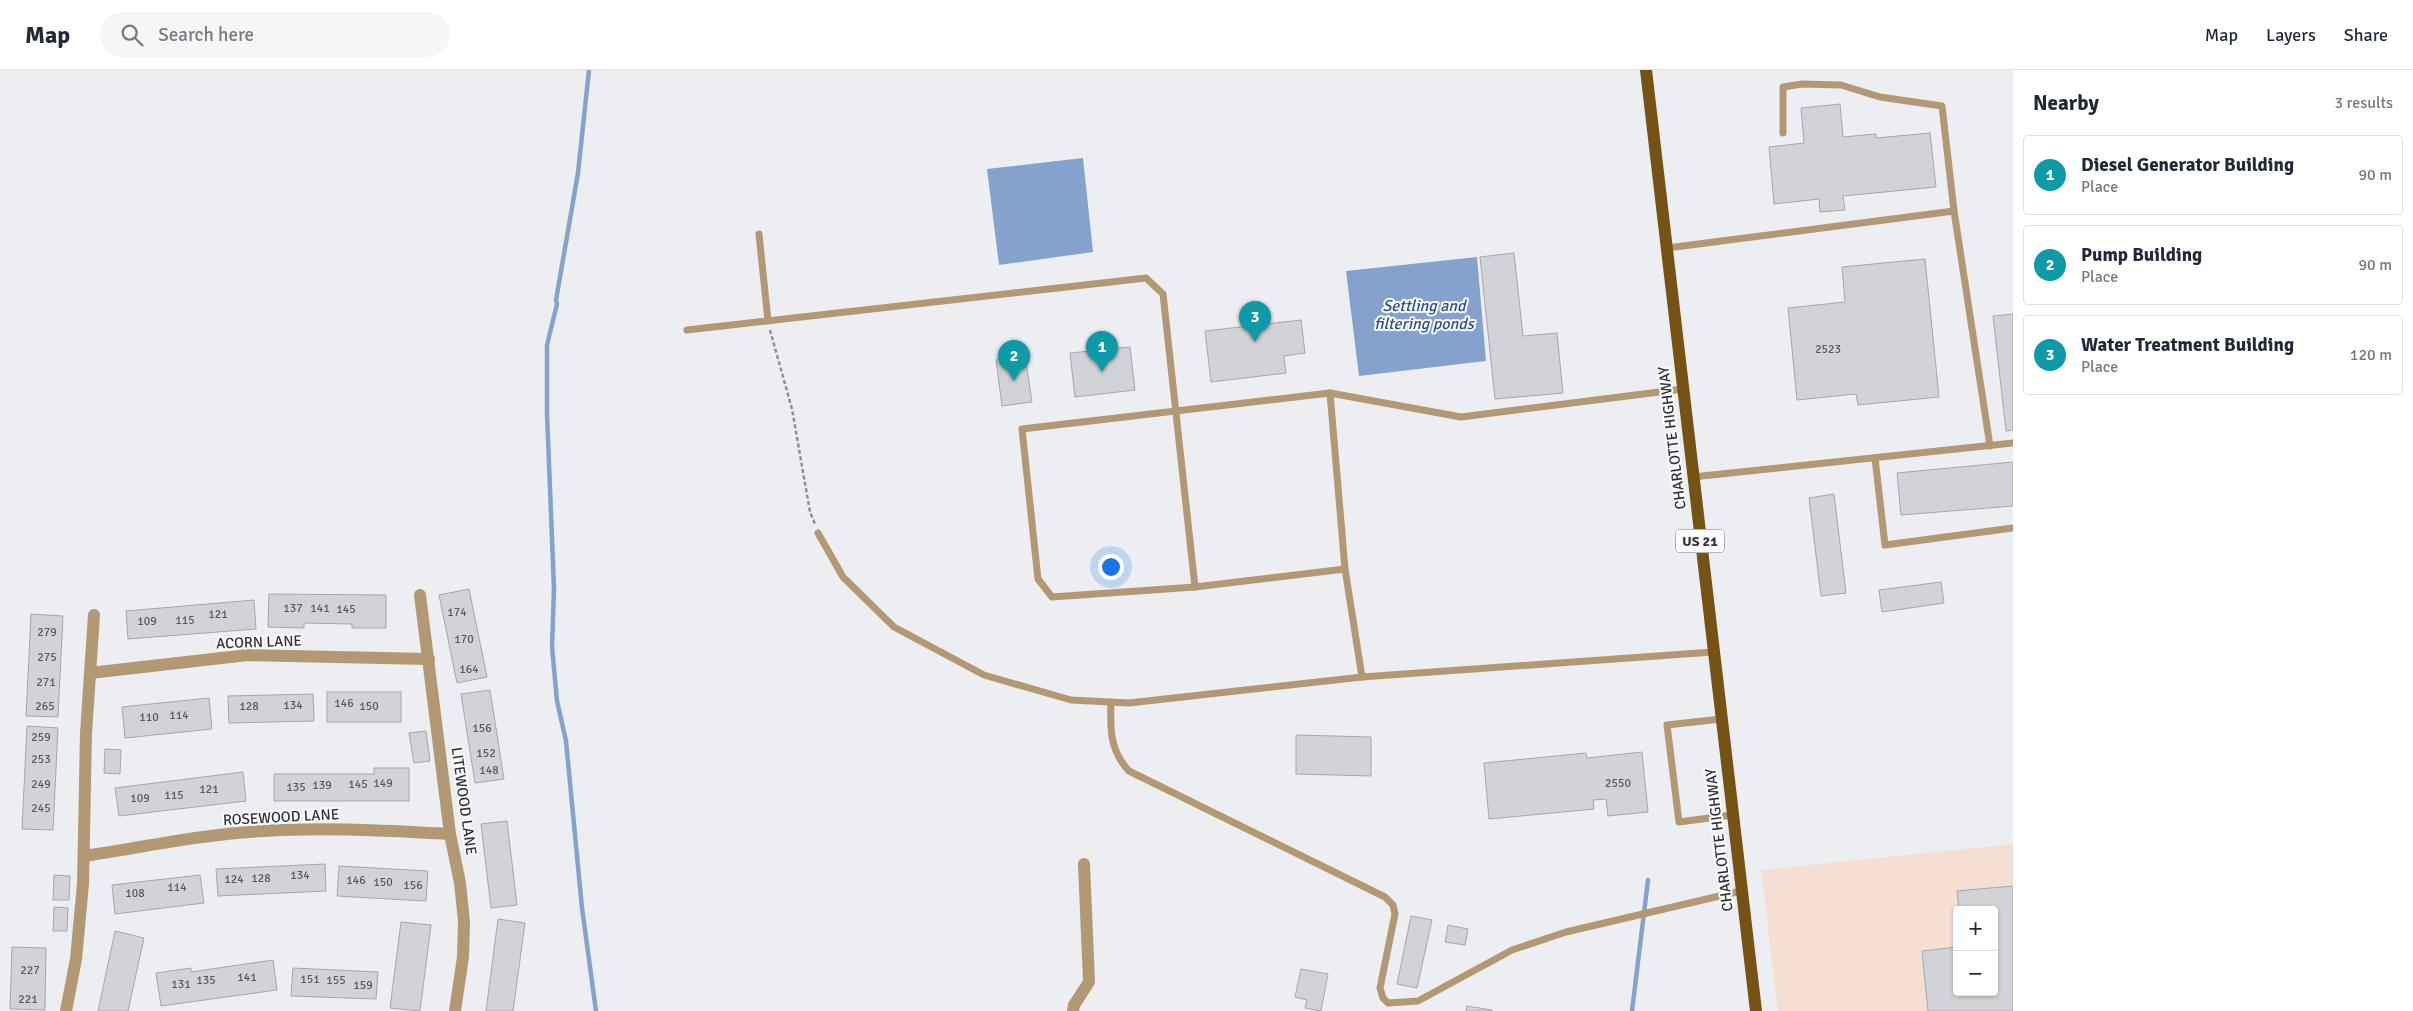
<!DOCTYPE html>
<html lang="en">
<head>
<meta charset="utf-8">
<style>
	body { margin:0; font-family:Signika,sans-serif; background:#f6f6f7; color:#1f2937 }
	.controls { position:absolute; right:15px; bottom:15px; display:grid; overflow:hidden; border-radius:5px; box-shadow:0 1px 4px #0004 }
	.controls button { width:45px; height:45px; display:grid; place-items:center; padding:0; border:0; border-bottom:1px solid #e0e1e3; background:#fff; color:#1f2937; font:25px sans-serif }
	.you { position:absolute; left:1110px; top:496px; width:18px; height:18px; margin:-12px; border:4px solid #fff; border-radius:50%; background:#1a73e8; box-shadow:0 0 0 8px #1a73e833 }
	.badge { display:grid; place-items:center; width:32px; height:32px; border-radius:50%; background:#0b8043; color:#fff; font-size:16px; font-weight:700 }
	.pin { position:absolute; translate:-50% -41px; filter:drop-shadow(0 1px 2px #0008) }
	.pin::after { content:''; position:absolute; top:26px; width:18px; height:15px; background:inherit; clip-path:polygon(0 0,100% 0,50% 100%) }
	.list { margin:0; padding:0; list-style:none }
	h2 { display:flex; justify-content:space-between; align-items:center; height:65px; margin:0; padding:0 20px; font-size:21px }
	h2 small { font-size:16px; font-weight:400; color:#747a83 }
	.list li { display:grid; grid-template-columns:32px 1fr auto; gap:15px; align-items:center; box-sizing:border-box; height:80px; margin:0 10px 10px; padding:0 10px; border:1px solid #e0e1e3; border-radius:5px }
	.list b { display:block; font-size:19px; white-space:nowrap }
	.list p { margin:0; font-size:16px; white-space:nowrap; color:#747a83 }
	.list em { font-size:16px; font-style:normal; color:#747a83 }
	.icon { flex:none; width:28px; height:28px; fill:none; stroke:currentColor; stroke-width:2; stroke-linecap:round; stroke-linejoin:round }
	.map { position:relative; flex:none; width:2013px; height:941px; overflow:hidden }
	header { display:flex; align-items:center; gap:30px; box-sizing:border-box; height:70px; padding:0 25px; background:#fff; border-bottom:1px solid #e0e1e3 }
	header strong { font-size:24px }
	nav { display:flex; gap:28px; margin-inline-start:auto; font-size:18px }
	.search { width:350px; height:45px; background:#f6f6f7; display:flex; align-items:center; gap:12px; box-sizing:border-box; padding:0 18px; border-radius:28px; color:#747a83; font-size:19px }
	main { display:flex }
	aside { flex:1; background:#fff }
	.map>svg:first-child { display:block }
	.industrial { fill:#f5dfd3; fill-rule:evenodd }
	.water { fill:#85a1cd }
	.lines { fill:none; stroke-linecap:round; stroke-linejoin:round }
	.stream { stroke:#85a1cd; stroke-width:4.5 }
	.building { fill:#d2d3d7; stroke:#a6a7ab }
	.path { stroke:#8f9092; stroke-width:2.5; stroke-dasharray:4 2.5; stroke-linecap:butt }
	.lane { stroke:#b29973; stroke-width:7 }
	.street { stroke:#b29973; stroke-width:12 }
	.primary { stroke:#765314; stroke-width:12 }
	.labels { text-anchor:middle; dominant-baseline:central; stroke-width:4; stroke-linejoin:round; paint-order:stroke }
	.number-label { font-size:12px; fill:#585a5b }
	.shield { fill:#f9fbff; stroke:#6c6e70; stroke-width:1 }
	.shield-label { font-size:14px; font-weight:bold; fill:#303132 }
	.street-label { font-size:15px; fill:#303132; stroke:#f9fbff }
	.water-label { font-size:16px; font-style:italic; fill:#2b4f86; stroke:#f9fbff }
</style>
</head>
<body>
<header>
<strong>Map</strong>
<div class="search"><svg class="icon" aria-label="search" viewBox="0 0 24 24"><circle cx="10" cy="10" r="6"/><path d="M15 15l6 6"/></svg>Search here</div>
<nav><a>Map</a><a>Layers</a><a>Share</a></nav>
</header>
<main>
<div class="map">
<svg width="2013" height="941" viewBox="0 0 2013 941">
	<rect width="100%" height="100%" fill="#eceef1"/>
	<path class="industrial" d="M2013 774V941H1778L1761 800ZM1957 840H1994V922H1957Z"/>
	<g class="water">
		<path d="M1083 88 1093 182 999 195 987 99Z"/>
		<path d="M1477 187 1486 291 1359 306 1346 201Z"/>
	</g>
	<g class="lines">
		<g class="stream">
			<path d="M589 0 578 103 556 230 557 234 547 275V344L554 519 552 577 557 631 566 671 582 838 596 941"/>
			<path d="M1632 941 1648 810"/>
		</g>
	</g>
	<g class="building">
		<path d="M1840 34 1843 67 1876 64V68L1930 63 1936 117 1843 126 1845 140 1820 142 1819 129 1774 134 1769 77 1804 73 1801 38Z"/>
		<path d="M1514 183 1523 266 1557 263 1563 323 1495 329 1480 187Z"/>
		<path d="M1925 189 1939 327 1858 335 1856 324 1797 330 1788 238 1845 232 1842 197Z"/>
		<path d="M2013 244V360L2006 361 1993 246Z"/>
		<path d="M1301 250 1305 283 1284 286 1286 303 1211 312 1205 261Z"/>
		<path d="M1130 277 1135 320 1075 327 1070 283Z"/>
		<path d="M1025 286 1032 332 1002 336 996 290Z"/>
		<path d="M2013 392V436L1901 445 1897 403Z"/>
		<path d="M1834 424 1846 523 1821 526 1809 428Z"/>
		<path d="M1941 512 1944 533 1882 542 1879 520Z"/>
		<path d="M469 519 487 607 457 613 439 525Z"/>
		<path d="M269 524 386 525V558H352V554L304 553V558L268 557Z"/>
		<path d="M254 530 256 559 128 569 126 541Z"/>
		<path d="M31 544 63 546 58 647 26 646Z"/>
		<path d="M490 620 504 709 475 713 461 624Z"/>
		<rect x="327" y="622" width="74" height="30"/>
		<path d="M313 624 314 651 229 653 228 626Z"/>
		<path d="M209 628 212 659 125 668 122 637Z"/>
		<path d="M27 656 58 658 53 760 22 759Z"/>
		<path d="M426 661 430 691 414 693 409 663Z"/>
		<path d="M1296 665 1371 667V706L1296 704Z"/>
		<path d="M105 679 121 680 120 704 104 703Z"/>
		<path d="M1642 682 1648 742 1608 746 1606 729 1593 730 1594 739 1489 749 1484 693 1586 683 1587 688Z"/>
		<path d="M374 698H409V731H274V704H374Z"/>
		<path d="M243 702 246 731 119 746 115 718Z"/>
		<path d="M507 751 517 835 491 838 481 754Z"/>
		<path d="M325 794 326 821 218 826 216 799Z"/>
		<path d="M339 796 428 801 426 831 337 826Z"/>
		<path d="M54 805 70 806 69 830H53Z"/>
		<path d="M200 805 204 833 115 844 112 815Z"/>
		<path d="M2013 816V941H1928L1922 881 1957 877V922H1994V840H1959L1957 821Z"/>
		<path d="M54 837 68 838 67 861H53Z"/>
		<path d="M1411 846 1432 850 1417 918 1397 914Z"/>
		<path d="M498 849 525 853 513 941H486Z"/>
		<path d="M401 852 431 855 420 941 390 938Z"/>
		<path d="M1448 855 1468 859 1465 875 1445 872Z"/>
		<path d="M115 861 144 868 128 941H98Z"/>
		<path d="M12 877 46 878 45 940 10 939Z"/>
		<path d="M273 890 277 920 161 936 156 903 191 898V902Z"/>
		<path d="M293 898 378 902 376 929 291 926Z"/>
		<path d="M1301 899 1328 904 1321 941 1305 938 1307 930 1295 927Z"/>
		<path d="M1467 936 1492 940V941H1466Z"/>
	</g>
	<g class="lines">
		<path class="path" d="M770 260 792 339 810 442 815 454"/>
		<g class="lane">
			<path d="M1783 63V17L1802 14 1841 15 1880 27 1942 36 1954 141"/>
			<path d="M759 164 768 251"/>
			<path d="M1667 178 1954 141 1990 376"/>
			<path d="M687 260 1146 208 1163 224 1195 517"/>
			<path d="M1683 319 1461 347 1330 323 1022 359 1038 509 1052 527 1195 517 1345 499 1362 607 1713 582"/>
			<path d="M1330 323 1345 499"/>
			<path d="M1875 388 1885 475 2013 458"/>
			<path d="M1693 407 2013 373"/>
			<path d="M818 463 843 507 894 557 984 605 1071 630 1129 633 1362 607"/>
			<path d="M1111 632C1110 659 1110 681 1129 701L1385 827 1393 835 1395 844 1380 918 1383 928 1388 933 1418 931 1512 880 1566 862 1741 821"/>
			<path d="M1721 649 1667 655 1679 752 1732 745"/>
		</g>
		<g class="street">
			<path d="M420 525 450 764 460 813 464 852 463 887 455 941"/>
			<path d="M90 603 248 585 429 589"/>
			<path d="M84 786C144 777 204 764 264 761 326 757 388 761 450 764"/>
			<path d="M66 941 76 889 83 814 86 663 94 545"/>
			<path d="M1073 941 1074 935 1089 912 1084 794"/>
		</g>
		<path class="primary" d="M1646 0 1756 941"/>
	</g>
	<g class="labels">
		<g class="number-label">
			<text x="1828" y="279">2523</text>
			<text x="293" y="538">137</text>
			<text x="320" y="538">141</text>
			<text x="346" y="539">145</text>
			<text x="457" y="542">174</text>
			<text x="218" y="544">121</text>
			<text x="185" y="550">115</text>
			<text x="147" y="551">109</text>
			<text x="47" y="562">279</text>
			<text x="464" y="569">170</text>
			<text x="47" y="587">275</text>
			<text x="469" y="599">164</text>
			<text x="46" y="612">271</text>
			<text x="344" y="633">146</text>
			<text x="293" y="635">134</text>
			<text x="45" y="636">265</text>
			<text x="249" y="636">128</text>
			<text x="369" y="636">150</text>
			<text x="179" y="645">114</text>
			<text x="149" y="647">110</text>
			<text x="482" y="658">156</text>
			<text x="41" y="667">259</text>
			<text x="486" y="683">152</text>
			<text x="41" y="689">253</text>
			<text x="489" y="700">148</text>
			<text x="383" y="713">149</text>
			<text x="1618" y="713">2550</text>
			<text x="41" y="714">249</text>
			<text x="358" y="714">145</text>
			<text x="322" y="715">139</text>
			<text x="296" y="717">135</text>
			<text x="209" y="719">121</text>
			<text x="174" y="725">115</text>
			<text x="140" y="728">109</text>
			<text x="41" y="738">245</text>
			<text x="300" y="805">134</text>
			<text x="261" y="808">128</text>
			<text x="234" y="809">124</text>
			<text x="356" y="810">146</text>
			<text x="383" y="812">150</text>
			<text x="413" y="815">156</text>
			<text x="177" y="817">114</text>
			<text x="135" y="823">108</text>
			<text x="30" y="900">227</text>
			<text x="247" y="907">141</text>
			<text x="310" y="909">151</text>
			<text x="206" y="910">135</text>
			<text x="336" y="910">155</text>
			<text x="181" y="914">131</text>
			<text x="363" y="915">159</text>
			<text x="28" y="929">221</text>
		</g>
		<rect class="shield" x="1676" y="459.5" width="48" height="23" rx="4"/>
		<g class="shield-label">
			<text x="1700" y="471">US 21</text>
		</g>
		<g class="street-label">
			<text transform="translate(1672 368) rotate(-97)">CHARLOTTE HIGHWAY</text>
			<text transform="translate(259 572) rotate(-2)">ACORN LANE</text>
			<text transform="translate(464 731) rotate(82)">LITEWOOD LANE</text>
			<text transform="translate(281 747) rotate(-3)">ROSEWOOD LANE</text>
			<text transform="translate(1719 770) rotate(-97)">CHARLOTTE HIGHWAY</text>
		</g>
		<g class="water-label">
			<text x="1424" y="236">Settling and<tspan x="1424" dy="18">filtering ponds</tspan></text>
		</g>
	</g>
</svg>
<div class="controls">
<button>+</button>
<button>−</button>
</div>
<div class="you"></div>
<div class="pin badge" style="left:1102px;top:302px;background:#0f9aa8">1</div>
<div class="pin badge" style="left:1014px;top:311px;background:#0f9aa8">2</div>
<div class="pin badge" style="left:1255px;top:272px;background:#0f9aa8">3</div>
</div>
<aside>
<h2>Nearby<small>3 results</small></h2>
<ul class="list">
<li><span class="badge" style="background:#0f9aa8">1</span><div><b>Diesel Generator Building</b><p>Place</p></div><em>90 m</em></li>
<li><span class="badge" style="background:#0f9aa8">2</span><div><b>Pump Building</b><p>Place</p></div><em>90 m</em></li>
<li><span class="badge" style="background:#0f9aa8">3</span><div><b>Water Treatment Building</b><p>Place</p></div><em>120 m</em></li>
</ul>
</aside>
</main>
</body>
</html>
